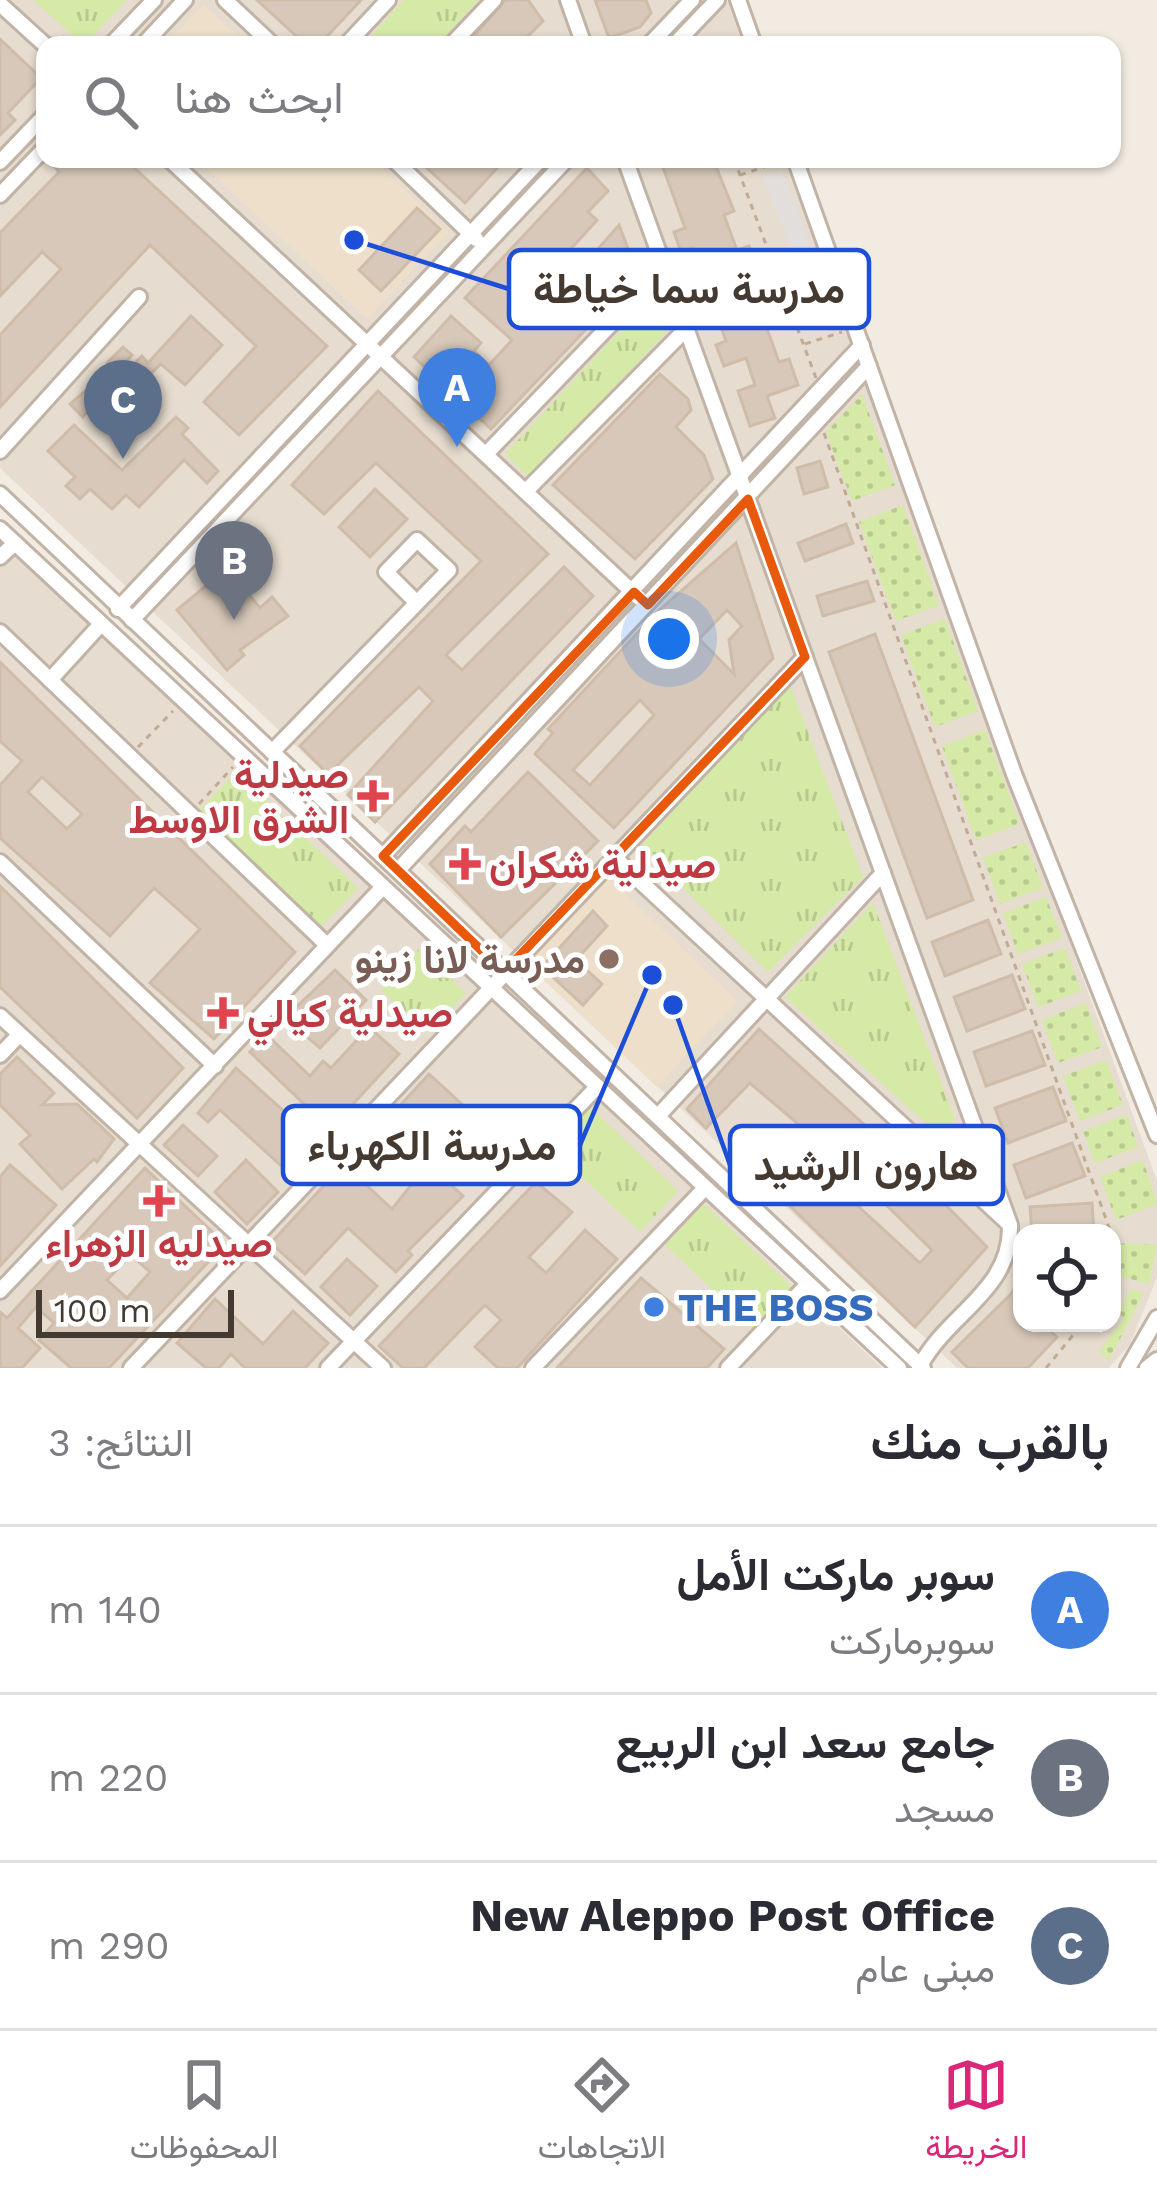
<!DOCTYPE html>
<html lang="ar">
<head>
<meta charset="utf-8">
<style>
	body { margin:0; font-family:"Work Sans",Vazirmatn,sans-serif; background:#f2f2f3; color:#2b2b33; direction:rtl }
	.controls { position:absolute; right:36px; bottom:36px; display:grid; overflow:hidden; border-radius:24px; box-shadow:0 3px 9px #0004 }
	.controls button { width:108px; height:108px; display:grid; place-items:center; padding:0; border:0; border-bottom:3px solid #e1e1e2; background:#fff; color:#2b2b33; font:60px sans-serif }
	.scale { position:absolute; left:36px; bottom:30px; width:198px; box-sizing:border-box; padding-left:12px; border:6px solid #443a32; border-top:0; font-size:33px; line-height:42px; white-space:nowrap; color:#443a32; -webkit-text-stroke:9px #fff; paint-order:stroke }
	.you { position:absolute; left:669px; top:639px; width:42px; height:42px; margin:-30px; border:9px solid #fff; border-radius:50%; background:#1a73e8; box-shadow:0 0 0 18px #1a73e833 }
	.badge { display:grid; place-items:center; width:78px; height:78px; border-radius:50%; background:#db2777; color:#fff; font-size:39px; font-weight:700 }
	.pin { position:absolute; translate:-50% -99px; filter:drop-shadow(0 3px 6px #0008) }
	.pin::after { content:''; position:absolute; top:63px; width:42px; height:36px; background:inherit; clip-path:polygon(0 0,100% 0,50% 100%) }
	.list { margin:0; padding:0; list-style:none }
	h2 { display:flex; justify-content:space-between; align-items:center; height:156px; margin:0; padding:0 48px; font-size:51px }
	h2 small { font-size:39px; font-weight:400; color:#7c7c81 }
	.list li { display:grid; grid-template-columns:78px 1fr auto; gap:36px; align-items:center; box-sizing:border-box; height:168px; padding:0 48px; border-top:3px solid #e1e1e2 }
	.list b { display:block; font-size:45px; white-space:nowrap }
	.list p { margin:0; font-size:39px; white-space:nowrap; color:#7c7c81 }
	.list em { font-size:39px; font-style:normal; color:#7c7c81 }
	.icon { flex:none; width:66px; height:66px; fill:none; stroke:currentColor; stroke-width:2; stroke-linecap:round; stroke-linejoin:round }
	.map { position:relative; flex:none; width:1157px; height:1368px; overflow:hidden; direction:ltr }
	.search { position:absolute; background:#fff; box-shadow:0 3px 9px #0004; left:36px; right:36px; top:36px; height:132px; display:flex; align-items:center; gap:30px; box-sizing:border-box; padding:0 42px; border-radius:24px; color:#7c7c81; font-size:45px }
	.sheet { height:660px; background:#fff }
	nav { display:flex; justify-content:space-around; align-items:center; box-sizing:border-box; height:168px; border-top:3px solid #e1e1e2; background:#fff; font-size:33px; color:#7c7c81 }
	nav a { display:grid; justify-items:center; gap:6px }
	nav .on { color:#db2777 }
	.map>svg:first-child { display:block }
	.residential { fill:#e6dccf; fill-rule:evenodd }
	.education { fill:#eddfca; fill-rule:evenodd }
	.grass { fill:url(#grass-dots) }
	.park { fill:url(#park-tufts) }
	.parking { fill:#e2dedb }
	.building { fill:#d7c8b9; stroke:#cfbca9; stroke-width:3; fill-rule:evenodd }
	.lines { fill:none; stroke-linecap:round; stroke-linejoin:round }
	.minor-casing { stroke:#c1b4a7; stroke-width:20 }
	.path { stroke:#c1ab94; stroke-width:3; stroke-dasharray:6 6; stroke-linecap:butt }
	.minor { stroke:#fff; stroke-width:14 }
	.marked { fill:none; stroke:#e8590c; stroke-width:9; stroke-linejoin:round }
	.health-dot { fill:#e0444e; stroke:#fff; stroke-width:4.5 }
	.education-dot { fill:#8d6e63; stroke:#fff; stroke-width:4.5 }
	.shop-dot { fill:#3f7fe0; stroke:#fff; stroke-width:4.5 }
	.labels { text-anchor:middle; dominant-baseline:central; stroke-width:10; stroke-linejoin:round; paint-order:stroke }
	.health-label { font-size:39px; font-weight:bold; fill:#be3a42; stroke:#fff; text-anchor:start }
	.education-label { font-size:39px; font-weight:bold; fill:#785e54; stroke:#fff; text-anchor:end }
	.shop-label { font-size:39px; font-weight:bold; fill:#366cbe; stroke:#fff; text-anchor:start }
	.leader { fill:none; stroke:#1d4ed8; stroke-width:4.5 }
	.callout-dot { fill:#1d4ed8; stroke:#fff; stroke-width:4.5 }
	.callout { fill:#fff; stroke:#1d4ed8; stroke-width:4.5 }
	.callout-label { font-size:42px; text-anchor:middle; font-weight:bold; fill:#443a32 }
</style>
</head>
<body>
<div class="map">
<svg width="1157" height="1368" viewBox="0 0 1157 1368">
	<defs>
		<pattern id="grass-dots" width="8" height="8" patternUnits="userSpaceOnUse" patternTransform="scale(3)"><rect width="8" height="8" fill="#d4eaa6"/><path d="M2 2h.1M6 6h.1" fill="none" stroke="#b7c98f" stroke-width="1.8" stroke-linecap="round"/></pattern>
		<pattern id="park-tufts" width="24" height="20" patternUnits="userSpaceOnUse" patternTransform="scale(3)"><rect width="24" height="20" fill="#d4eaa6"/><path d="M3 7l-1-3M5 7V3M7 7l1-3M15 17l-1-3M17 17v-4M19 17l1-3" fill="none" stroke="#b7c98f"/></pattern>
	</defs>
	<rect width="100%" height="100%" fill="#f2ebe1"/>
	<g class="residential">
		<path d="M0 0H727L743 45H45V159H784L1157 1181V1277L1130 1344 1109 1368H957L0 468ZM1022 1233H1112V1323H1022Z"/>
		<path d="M0 534 882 1368H0Z"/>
	</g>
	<g class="education">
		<path d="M203 4 248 45H165Z"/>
		<path d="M197 159H372L449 232 367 319Z"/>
		<path d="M609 878 738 1001 657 1087 527 964ZM593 911 607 926 576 960 583 1005 542 967Z"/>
	</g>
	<g class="grass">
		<path d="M862 394 895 485 852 501 826 432Z"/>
		<path d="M903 505 939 605 896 621 859 522Z"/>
		<path d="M945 619 978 711 935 727 901 635Z"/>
		<path d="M985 730 1020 824 976 840 942 746Z"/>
		<path d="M1026 842 1043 888 1000 904 983 858Z"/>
		<path d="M1046 897 1062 938 1018 954 1003 913Z"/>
		<path d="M1065 948 1081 991 1038 1007 1022 964Z"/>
		<path d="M1086 1003 1102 1047 1058 1063 1042 1020Z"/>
		<path d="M1106 1060 1123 1105 1080 1121 1063 1076Z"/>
		<path d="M1127 1115 1138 1147 1095 1163 1083 1131Z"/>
		<path d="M1143 1160 1157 1204 1116 1220 1100 1177Z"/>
		<path d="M1116 1243 1157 1245 1149 1284 1112 1274Z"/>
		<path d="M1131 1289 1144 1293 1109 1360 1099 1351 1123 1320 1120 1311Z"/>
	</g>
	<g class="park">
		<path d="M33 0H127L84 45Z"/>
		<path d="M404 0H479L437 45H362Z"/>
		<path d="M652 297 667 331 530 478 505 454Z"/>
		<path d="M790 685 863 877 768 972 641 846Z"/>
		<path d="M236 772 358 888 321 927 199 810Z"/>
		<path d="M873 903 955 1119 946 1131 936 1132 785 997Z"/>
		<path d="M419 949 466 993 428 1034 381 990Z"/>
		<path d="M590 1107 678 1191 640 1232 551 1148Z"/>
		<path d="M704 1204 793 1288 754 1329 665 1245Z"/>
	</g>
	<path class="parking" d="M782 170 834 306 816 314 763 177Z"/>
	<g class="building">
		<path d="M257 0H361L319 45H306Z"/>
		<path d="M505 0H528L543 21 519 45H481L473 38Z"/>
		<path d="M595 0H646L651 13 640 27 609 38Z"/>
		<path d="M0 39 41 78 8 113 15 120 0 135Z"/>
		<path d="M62 159H135L130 164 327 346 239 435 204 402 256 346 150 245 0 407V335L61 269 42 252 0 296V233L59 172 55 167Z"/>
		<path d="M417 159H489L498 167 465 203Z"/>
		<path d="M660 159H713L734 211 724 215 737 250 749 246 757 266 745 270 759 307 769 303 776 322 766 326 779 362 789 359 798 385 767 396 775 418 750 426 738 391 755 385 746 358 724 366 716 345 726 341 713 305 704 309 697 289 706 285 693 248 681 252 674 232 685 228Z"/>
		<path d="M587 168 608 191 588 212 597 220 568 252 583 266 619 225 638 275 491 429 414 357 451 316 481 343 474 351 489 365 512 340 465 298Z"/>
		<path d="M417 208 440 229 381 291 359 270Z"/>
		<path d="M191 316 222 345 185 385 161 364 138 386 132 366 142 356 148 363Z"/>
		<path d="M123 347 132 355 117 371 107 363Z"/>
		<path d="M107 372 114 379 83 417 70 404Z"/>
		<path d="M660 374 688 399 691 410 676 427 704 455 713 479 635 559 553 485Z"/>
		<path d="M378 391 548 554 446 655 462 670 564 567 593 596 375 822 348 795 433 701 419 687 328 774 300 746 481 561 376 463 324 514 292 485Z"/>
		<path d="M176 417 188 428 182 434 218 471 207 483 184 460 139 507 126 495 112 509 90 489 80 499 66 486 75 477 48 451 74 425 122 470Z"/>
		<path d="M820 461 828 487 804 494 797 468Z"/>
		<path d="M375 489 407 519 370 557 339 527Z"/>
		<path d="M846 524 853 543 805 561 798 543Z"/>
		<path d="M736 543 773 658 614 828 535 754 553 733 548 729 656 613ZM727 610 742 626 729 640 734 674 699 639ZM640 700 654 715 590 785 573 770Z"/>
		<path d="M227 568 260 608 272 597 288 616 240 650 244 655 227 670 177 610Z"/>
		<path d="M867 581 874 601 823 616 817 596Z"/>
		<path d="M875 634 973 900 927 918 829 652Z"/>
		<path d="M0 662 295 952 214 1039 150 983 200 929 154 888 110 936 0 838V785L22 761 0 741ZM42 777 82 814 67 829 28 792Z"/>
		<path d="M528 772 598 841 501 937 430 864 465 826 471 832Z"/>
		<path d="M0 886 183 1068 137 1118 0 987Z"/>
		<path d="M593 911 607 926 576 960 602 984 583 1005 542 967Z"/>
		<path d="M988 920 1001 954 945 976 932 942Z"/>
		<path d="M335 970 366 1000 320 1048 285 1018Z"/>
		<path d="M1012 975 1025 1009 967 1031 954 997Z"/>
		<path d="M369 1027 399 1054 330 1129 250 1052 267 1035 310 1076 323 1061 331 1068Z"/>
		<path d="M759 1029 889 1147 987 1247 915 1327 760 1177 804 1129 750 1083 706 1128 687 1109ZM873 1192 932 1250 920 1263 859 1207Z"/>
		<path d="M1032 1031 1045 1065 986 1086 974 1052Z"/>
		<path d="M17 1057 54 1093 42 1105 77 1104 114 1139 97 1162 94 1159 62 1189 20 1144 30 1135 0 1105V1074Z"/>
		<path d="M236 1068 318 1142 289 1173 220 1110 208 1122 198 1113Z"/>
		<path d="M429 1074 465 1107 418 1156 383 1124Z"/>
		<path d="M1053 1087 1066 1121 1008 1143 995 1108Z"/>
		<path d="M183 1125 217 1156 198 1176 164 1145Z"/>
		<path d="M1072 1143 1085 1176 1026 1198 1014 1165Z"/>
		<path d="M246 1160 278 1192 247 1224 215 1192Z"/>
		<path d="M344 1164 392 1209 428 1164 463 1196 408 1251 412 1255 396 1272 348 1228 305 1274 271 1243Z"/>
		<path d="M10 1165 56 1205 0 1266V1177Z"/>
		<path d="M145 1168 225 1244 109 1368H71L39 1340 54 1323 36 1307 18 1328 40 1348 22 1368H0V1312L7 1318ZM131 1255 150 1272 127 1298 107 1280Z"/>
		<path d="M536 1182 572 1212 529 1257 546 1273 585 1230 617 1259 517 1368H498L475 1347 501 1320 485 1305 424 1368H403L379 1346Z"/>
		<path d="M1092 1203 1094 1233H1032L1030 1207Z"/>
		<path d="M347 1259 377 1286 350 1315 321 1287Z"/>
		<path d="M1022 1275V1323H1042L1057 1337 1028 1368H968L952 1352 1011 1294Z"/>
		<path d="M641 1278 724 1349 707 1368H557Z"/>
		<path d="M215 1299 263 1344 293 1311 328 1343 305 1368H245L231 1354 219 1368H206L177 1343Z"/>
	</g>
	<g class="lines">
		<defs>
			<g id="minor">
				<path d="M225 0 273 45"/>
				<path d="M568 0 584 45"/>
				<path d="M738 0 754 45"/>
				<path d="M0 4 45 45"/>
				<path d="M111 45 154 0"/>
				<path d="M143 45 185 0"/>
				<path d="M346 45 388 0"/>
				<path d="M451 45 494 0"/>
				<path d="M649 45 692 0"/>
				<path d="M674 45 717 0"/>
				<path d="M169 159 639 598"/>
				<path d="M393 159 476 239"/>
				<path d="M625 159 1010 1225C1012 1291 945 1315 919 1368"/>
				<path d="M795 159 1014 774 1157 1135"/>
				<path d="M0 162 45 115"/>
				<path d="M0 195 45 148"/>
				<path d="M0 451 139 297"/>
				<path d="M486 454 665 268"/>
				<path d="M526 491 687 328"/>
				<path d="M0 494 923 1368"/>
				<path d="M0 529 899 1368"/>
				<path d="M0 557 15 543"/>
				<path d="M118 609 541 159"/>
				<path d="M132 620 567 159"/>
				<path d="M0 632 327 945"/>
				<path d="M50 680 101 624"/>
				<path d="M272 752 449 570 417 540 386 572 417 603"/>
				<path d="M383 856 862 345"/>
				<path d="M616 859 1008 1223"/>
				<path d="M0 862 215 1066"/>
				<path d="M399 869 869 366"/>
				<path d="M0 1016 383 1368"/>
				<path d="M0 1055 19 1035"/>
				<path d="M658 1116 883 873"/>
				<path d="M0 1291 382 888"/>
				<path d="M131 1368 805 657"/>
				<path d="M328 1368 595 1089"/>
				<path d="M533 1368 703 1190"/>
				<path d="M728 1368 806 1286"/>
				<path d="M1128 1368 1157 1318"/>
				<path d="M1147 1368 1157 1360"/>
			</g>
		</defs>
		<use href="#minor" class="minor-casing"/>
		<g class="path">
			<path d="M734 159 816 378"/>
			<path d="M740 175 782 161"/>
			<path d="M805 344 842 332"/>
			<path d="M824 433 1111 1233"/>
			<path d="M138 747 173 711"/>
			<path d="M199 804 233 767"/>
			<path d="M1046 1368 1083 1323"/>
		</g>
		<use href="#minor" class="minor"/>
	</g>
	<path class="marked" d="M748 499 805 657 504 972 383 856 634 592 648 605Z"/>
	<g class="health-dot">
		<path d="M367 778h12v12h12v12h-12v12h-12v-12h-12v-12h12z"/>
		<path d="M459 846h12v12h12v12h-12v12h-12v-12h-12v-12h12z"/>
		<path d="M217 995h12v12h12v12h-12v12h-12v-12h-12v-12h12z"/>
		<path d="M153 1183h12v12h12v12h-12v12h-12v-12h-12v-12h12z"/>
	</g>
	<circle class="education-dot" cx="609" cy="959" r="12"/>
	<circle class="shop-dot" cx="654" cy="1307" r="12"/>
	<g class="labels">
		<g class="health-label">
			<text x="349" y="774" text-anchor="end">صيدلية<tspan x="349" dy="45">الشرق الاوسط</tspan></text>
			<text x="489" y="864">صيدلية شكران</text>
			<text x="247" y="1013">صيدلية كيالي</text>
			<text x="159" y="1243" text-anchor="middle">صيدليه الزهراء</text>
		</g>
		<g class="education-label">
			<text x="585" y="959">مدرسة لانا زينو</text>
		</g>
		<g class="shop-label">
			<text x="678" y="1307">THE BOSS</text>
		</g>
	</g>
	<path class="leader" d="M354 240L509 289M652 975L580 1145M673 1005L730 1165"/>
	<g class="callout-dot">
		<circle cx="354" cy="240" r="12"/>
		<circle cx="652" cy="975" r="12"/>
		<circle cx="673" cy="1005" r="12"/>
	</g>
	<g class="callout">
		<rect x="509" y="250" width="360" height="78" rx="12"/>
		<rect x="283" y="1106" width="297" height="78" rx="12"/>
		<rect x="730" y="1126" width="273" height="78" rx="12"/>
	</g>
	<g class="callout-label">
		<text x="689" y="303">مدرسة سما خياطة</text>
		<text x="432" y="1160">مدرسة الكهرباء</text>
		<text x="866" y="1180">هارون الرشيد</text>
	</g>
</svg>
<div class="controls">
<button><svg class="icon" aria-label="locate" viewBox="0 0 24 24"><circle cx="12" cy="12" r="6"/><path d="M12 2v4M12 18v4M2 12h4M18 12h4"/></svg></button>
</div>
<div class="scale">100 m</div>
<div class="you"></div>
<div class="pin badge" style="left:457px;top:447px;background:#3f7fe0">A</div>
<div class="pin badge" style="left:234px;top:620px;background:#6b7280">B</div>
<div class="pin badge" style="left:123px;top:459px;background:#5c6f8a">C</div>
<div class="search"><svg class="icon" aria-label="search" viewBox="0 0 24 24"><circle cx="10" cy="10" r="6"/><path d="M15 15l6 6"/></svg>ابحث هنا</div>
</div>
<section class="sheet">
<h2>بالقرب منك<small>النتائج: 3</small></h2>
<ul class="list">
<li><span class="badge" style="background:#3f7fe0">A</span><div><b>سوبر ماركت الأمل</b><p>سوبرماركت</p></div><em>140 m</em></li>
<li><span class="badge" style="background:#6b7280">B</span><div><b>جامع سعد ابن الربيع</b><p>مسجد</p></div><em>220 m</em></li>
<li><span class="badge" style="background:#5c6f8a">C</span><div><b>New Aleppo Post Office</b><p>مبنى عام</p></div><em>290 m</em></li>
</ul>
</section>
<nav>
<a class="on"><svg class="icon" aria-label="map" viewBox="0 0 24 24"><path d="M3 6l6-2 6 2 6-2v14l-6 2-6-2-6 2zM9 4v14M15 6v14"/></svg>الخريطة</a>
<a><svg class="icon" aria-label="directions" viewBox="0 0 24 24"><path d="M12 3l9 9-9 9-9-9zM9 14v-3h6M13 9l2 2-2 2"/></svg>الاتجاهات</a>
<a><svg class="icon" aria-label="saved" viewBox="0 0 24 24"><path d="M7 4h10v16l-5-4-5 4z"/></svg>المحفوظات</a>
</nav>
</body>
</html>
